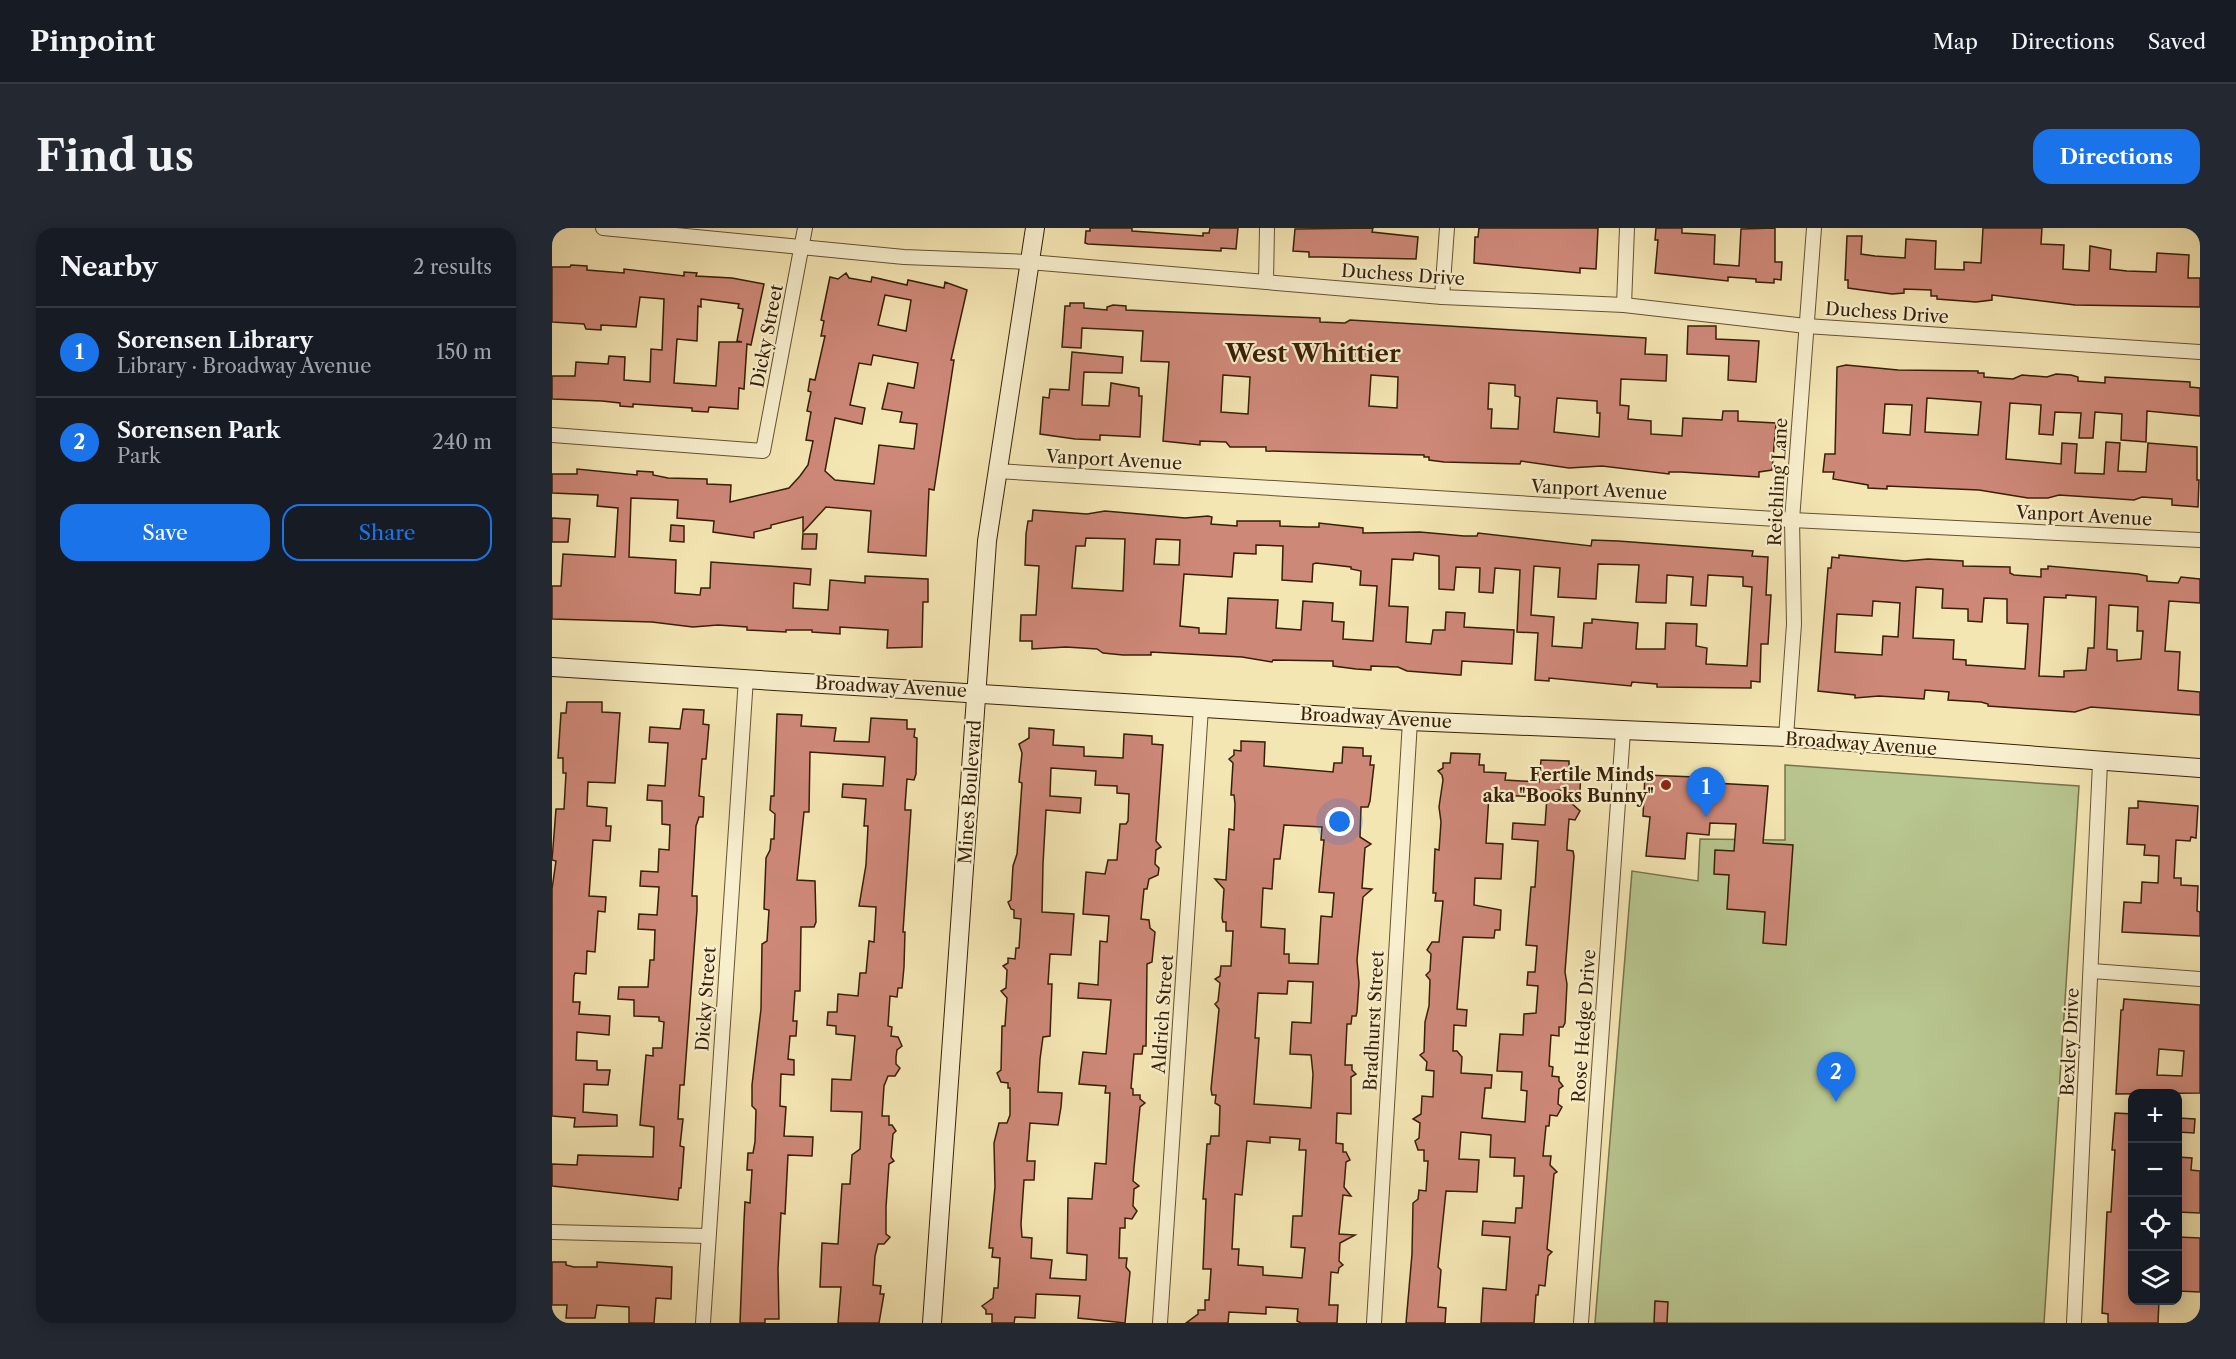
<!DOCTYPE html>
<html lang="en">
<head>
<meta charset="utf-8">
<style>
	body { margin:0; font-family:"Libre Caslon Text",serif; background:#242831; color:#f1f3f6 }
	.controls { position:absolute; right:18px; bottom:18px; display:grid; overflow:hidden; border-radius:12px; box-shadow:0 3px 15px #0003 }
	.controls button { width:54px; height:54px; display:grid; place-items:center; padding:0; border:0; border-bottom:2px solid #363941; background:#171b24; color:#f1f3f6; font:30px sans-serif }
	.you { position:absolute; left:788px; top:594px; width:21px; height:21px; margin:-15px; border:4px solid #fff; border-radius:50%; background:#1a73e8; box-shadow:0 0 0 9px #1a73e833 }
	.badge { display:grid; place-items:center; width:39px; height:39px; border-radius:50%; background:#1a73e8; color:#fff; font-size:20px; font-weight:700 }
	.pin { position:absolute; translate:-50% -50px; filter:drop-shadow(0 2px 3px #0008) }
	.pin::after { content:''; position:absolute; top:32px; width:21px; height:18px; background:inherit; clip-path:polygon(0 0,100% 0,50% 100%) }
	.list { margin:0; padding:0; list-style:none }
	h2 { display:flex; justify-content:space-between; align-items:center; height:78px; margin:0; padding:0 24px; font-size:26px }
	h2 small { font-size:20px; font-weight:400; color:#9ea1a6 }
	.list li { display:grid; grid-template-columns:39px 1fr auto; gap:18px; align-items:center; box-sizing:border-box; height:90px; padding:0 24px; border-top:2px solid #363941 }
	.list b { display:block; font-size:22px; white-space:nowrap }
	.list p { margin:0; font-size:20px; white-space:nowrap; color:#9ea1a6 }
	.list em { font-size:20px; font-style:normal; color:#9ea1a6 }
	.actions { display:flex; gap:12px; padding:18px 24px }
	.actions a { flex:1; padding:14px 0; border:2px solid #1a73e8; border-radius:18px; text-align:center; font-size:21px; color:#1a73e8 }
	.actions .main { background:#1a73e8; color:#fff }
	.icon { flex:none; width:33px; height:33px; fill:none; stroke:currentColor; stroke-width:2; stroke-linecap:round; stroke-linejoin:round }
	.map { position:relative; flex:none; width:1648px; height:1095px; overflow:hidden; border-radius:18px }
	header { display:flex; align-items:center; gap:36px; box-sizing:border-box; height:84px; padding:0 30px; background:#171b24; border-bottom:2px solid #363941 }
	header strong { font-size:28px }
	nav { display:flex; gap:33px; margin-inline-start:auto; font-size:21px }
	.intro { display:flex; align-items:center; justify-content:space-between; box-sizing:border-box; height:144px; padding:0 36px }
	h1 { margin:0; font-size:42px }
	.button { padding:15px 27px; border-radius:18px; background:#1a73e8; color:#fff; font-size:21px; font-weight:700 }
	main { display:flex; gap:36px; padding:0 36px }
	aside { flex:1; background:#171b24; border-radius:18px; box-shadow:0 3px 15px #0003 }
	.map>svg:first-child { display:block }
	.green { fill:#b8c68f; stroke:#78724a; stroke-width:1.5 }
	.building { fill:#ce8878; stroke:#371f06; stroke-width:1.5; fill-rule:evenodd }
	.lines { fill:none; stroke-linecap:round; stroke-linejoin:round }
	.street-casing { stroke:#665131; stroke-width:16 }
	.secondary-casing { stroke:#371f06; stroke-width:20 }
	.street { stroke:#f8efce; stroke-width:14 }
	.secondary { stroke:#f8efce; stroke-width:18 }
	.poi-dot { fill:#8f2418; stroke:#f8efce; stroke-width:2 }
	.labels { text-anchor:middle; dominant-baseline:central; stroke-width:4.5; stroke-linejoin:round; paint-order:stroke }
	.street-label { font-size:18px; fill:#371f06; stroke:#f8efce }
	.poi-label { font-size:18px; font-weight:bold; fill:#371f06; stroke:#f8efce; text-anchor:end }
	.district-label { font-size:24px; font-weight:bold; fill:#371f06; stroke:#f8efce }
</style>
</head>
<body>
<header>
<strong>Pinpoint</strong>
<nav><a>Map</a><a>Directions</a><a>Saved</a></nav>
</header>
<div class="intro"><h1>Find us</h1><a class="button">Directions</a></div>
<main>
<aside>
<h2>Nearby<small>2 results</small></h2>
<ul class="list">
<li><span class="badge">1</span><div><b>Sorensen Library</b><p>Library · Broadway Avenue</p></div><em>150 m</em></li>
<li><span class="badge">2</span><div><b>Sorensen Park</b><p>Park</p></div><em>240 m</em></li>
</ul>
<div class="actions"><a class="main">Save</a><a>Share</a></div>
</aside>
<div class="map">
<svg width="1648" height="1095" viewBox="0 0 1648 1095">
	<rect width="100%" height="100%" fill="#f4e6b3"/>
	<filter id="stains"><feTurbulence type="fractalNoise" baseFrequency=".00333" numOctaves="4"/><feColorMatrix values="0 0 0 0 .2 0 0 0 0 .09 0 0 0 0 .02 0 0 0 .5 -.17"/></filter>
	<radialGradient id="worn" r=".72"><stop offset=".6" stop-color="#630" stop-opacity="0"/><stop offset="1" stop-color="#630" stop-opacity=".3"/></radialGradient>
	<path class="green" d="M1233 537 1527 558 1492 1095H1043L1080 643 1146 653 1148 611 1233 612Z"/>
	<g class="building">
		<path d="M538 0H580V3L651 8V5H657L658 0H686L684 21 669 20V23L536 16 533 15 534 3H538Z"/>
		<path d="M821 0 820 4 866 9 864 31 769 29H757V24L741 23 743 1Z"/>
		<path d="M927 0H1046L1044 41 1028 40V45L922 35 923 9H926Z"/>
		<path d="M1104 0H1130V5L1163 7 1162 36 1187 38 1189 1 1223 0V34H1230L1229 52 1222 51V55L1204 54V51L1176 49V53L1103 45 1106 12H1103Z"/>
		<path d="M1431 0H1490L1489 16 1512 17 1511 41 1537 43 1538 18 1559 22 1558 41 1575 43 1604 44 1605 25 1637 27 1636 50H1648V79L1523 77 1440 67V72L1424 74 1385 71V68H1379V62L1352 61V65L1340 66 1296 60V52H1293L1295 8H1310L1309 26 1323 28 1353 30 1354 11 1384 13 1383 41 1412 42V34L1429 35Z"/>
		<path d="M19 37 35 38V42L72 45V41L132 48V44L145 45 144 48 180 50 212 56 199 117 195 116 192 161 187 160 186 181 157 179 156 184 140 183V180L81 176V179L68 178V175L50 173 0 171V148H23L24 134 56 136 57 128 73 129 72 152 98 154 99 121 110 122 112 71 88 69 84 99 49 97V102L34 101 32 96 0 94V39H18ZM149 71 187 76 186 80 191 81 185 113 190 114H167L164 158 122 155 125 111 145 113 146 78 149 79Z"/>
		<path d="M294 45 297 50 319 54 320 49 355 57 356 52 392 60 393 54 415 62 399 132H402L382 262 377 261 374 328 316 324 319 283 274 279 251 304V289L219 297V300L202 304V310L161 304 162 293 125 290 126 272 79 270 77 329 124 332 123 365 148 367 149 360H158L159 334 259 341 258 357 242 355 241 380 276 382 278 352 313 355V348L376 351V374H371L370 419 335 420 336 402 288 399V406L260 404V402H234V404L195 402V399L166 397 141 399 100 394 0 391V358H9L11 326 63 329 66 280 45 278 46 267 0 265V246H25V241L85 247V243L101 244V247L116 250 155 251V256L179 257 178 274 237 260 248 248 256 237 261 213 254 212 259 184 255 183 259 164 256 163 258 151 263 152 273 108H269L272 93 269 92 278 49 286 51ZM333 67 359 72 354 103 326 97ZM321 127 366 135 362 160 336 155 330 181 350 184 348 194 365 196 362 221 327 217 322 256 283 252 273 243 283 190 310 196 313 180 298 177 307 135 319 137Z"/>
		<path d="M518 75H532V80L555 82V79L561 77 574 78V82L768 90V94L793 95 798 92 1094 110 1093 126 1115 127 1114 153 1069 151 1068 177 1077 178 1076 191 1099 193V206L1130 208 1131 190 1170 192 1171 183H1186V193L1224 195 1220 242 1207 244V249L1129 244H1117V246L1050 238 1017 240 969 233 968 236 892 234 877 232V229H872V227L714 223V219H678L674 214 648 213V217L611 213 617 134 589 133 591 103 530 100 529 120 510 119 513 78H518ZM671 147 698 149 696 186 669 184ZM819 147 846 149 845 180 817 178ZM937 155 963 157V168L968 169 966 201 939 200 940 181H936ZM1005 170 1045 173V185H1048L1047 209 1002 204Z"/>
		<path d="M1136 98H1164V111L1207 113 1204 154 1176 152 1177 128 1135 126Z"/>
		<path d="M520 124 571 129 570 145 532 144 530 177 557 178 559 155 587 160V168H590L588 209 548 207V212L523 211 488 206 491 169 497 170 498 161 517 162Z"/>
		<path d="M1294 137 1346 142 1426 143V145H1432V149L1461 151 1470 147 1495 149 1504 146 1519 147 1526 149V153L1553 155V149L1638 154V159L1648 160V188L1595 183 1594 214 1569 212 1570 186 1543 184 1541 210H1527L1529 185 1503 184 1501 207 1487 206 1489 177 1458 175 1454 231 1509 236 1510 215 1525 216 1523 245 1552 246 1554 214 1568 215 1566 243 1594 244 1596 215 1645 219V252H1647L1646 279 1620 277V271L1590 269 1582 272 1507 267 1496 270H1476L1427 262 1335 258V261L1316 260V257L1281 251 1282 244H1271L1273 226H1283L1285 139ZM1375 170 1429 174 1426 207 1373 204ZM1333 176 1360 177 1358 207 1331 205Z"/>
		<path d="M481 282 535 286 553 283 633 290 656 288 660 289 659 296 685 298V293H728V298L755 299H767V295L811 300V305L868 304 912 308H925L926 305 1039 318 1040 312 1066 313 1201 323 1200 328 1216 329 1214 367H1219L1216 416H1209L1208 454 1199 453V460L1105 459V456L1080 454 1079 458 997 450V453L983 452 986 405 965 404 968 342 943 340 941 365 927 364 928 340 904 339 902 362 887 361V328L862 325 861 332 840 331 837 378 856 379 854 414 879 416 881 402H893L894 384 913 385 912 399 962 402 960 436 910 433 909 447H906L855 443 846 439 819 438V442L804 441 781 438V433L721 432 720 434 690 429 599 424V427H571L551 425 545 421 514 419 480 421V413H468L469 387H484L487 338 473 337 474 306 476 293H480ZM534 310 573 311 571 363 520 360 524 318H533ZM604 311 628 312 627 337 602 336ZM704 317 731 318 730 352 760 354 761 336 764 335 799 339V341L809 343 808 357 825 358 821 413 791 411 792 394 780 393 781 375 751 373 749 402 724 400 726 372 676 370 674 406 647 405V400L628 398 632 346 680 349 682 325 704 326ZM1046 336 1087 337 1084 374 1114 375 1115 347 1141 349 1139 377 1154 378 1156 347 1191 349V358L1200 359 1195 438 1154 436 1155 420 1144 418 1145 396 1114 395 1113 421H1084L1086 395 1040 391V395H1032L1030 420 1000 418 1002 389 979 387 982 338 1008 340 1006 369 1044 371Z"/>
		<path d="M0 290 18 291 16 314H0Z"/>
		<path d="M119 297 132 298V314L118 313Z"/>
		<path d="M251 306H265L264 321H250Z"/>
		<path d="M1287 327 1353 333 1376 331 1411 333V338L1458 339V345L1462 347 1489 349V341H1496V338L1586 346 1595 348V353L1626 355 1629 349 1648 351V375L1617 373 1613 423 1628 424 1626 462 1648 464V487L1539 479 1523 484 1436 478V476L1429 474 1396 472 1397 464 1373 462 1372 471 1327 468 1303 470V467L1266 463 1276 340H1279L1280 329 1287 330ZM1364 359 1391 361 1390 380 1416 381V393L1430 394 1432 370 1455 371V395L1476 396 1473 441 1414 437V432L1401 431 1402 412 1361 410ZM1514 367 1544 369 1542 420H1536L1534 442 1512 443V449L1487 448 1492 369 1514 370ZM1321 373 1348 375 1346 409 1331 408 1330 427 1283 424 1285 386 1320 388ZM1557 377 1586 379 1585 403H1591L1589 431 1565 433V422L1555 421Z"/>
		<path d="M15 474H50V484L68 485 63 555 36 554 35 578 55 580 54 598H59L58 613 41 612 37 668 54 669 53 684 46 683 43 724 35 723 34 746 23 745 22 748 21 774H28L27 786 58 788 57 807 25 804 24 832 45 833V842H58L56 857 32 856 31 884 65 887V898L22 899 23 890 0 888V661L4 633 0 632 4 581H12L14 545H11V530H6L9 485H14Z"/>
		<path d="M131 481 152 482 151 496 157 497 154 531H150L147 568 152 569 151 589H147L144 598 140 668H145V682L132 857H128L126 891H131L128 918 132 919 129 960H127L126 972 0 958V936L25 937 26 927 101 929 102 899 88 897 90 873 94 827 101 828V820H110L112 794 107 793V789L82 788V772L66 771 67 759H96L98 732H102L103 702 86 701 87 686 105 687 107 659 88 658 89 643 106 644 107 621 117 622 118 597 110 596V573L95 572 96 557 113 558 116 515 97 514 98 499 128 501Z"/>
		<path d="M225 486 250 487 249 498 284 500 282 513 317 514 319 490 355 492V501H363L362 509 365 510 364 546 362 552 355 551 353 578V582H359L351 704H353L352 739 350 760H346L345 769 338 768 336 798 340 799 339 808 346 809 350 818 345 822 344 829V836L348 840 343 848H336L332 858 330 888H337V897H340L344 903 341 906 339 929 342 933 337 936 334 979V1006L338 1009 332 1016H326L323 1028 321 1057 329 1058 328 1066H332L327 1095H286L289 1059H268L270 1015 286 1016 290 956H298L300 927 308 921 310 884 279 883 280 851 299 852 303 808 284 806V798L275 797 276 784H285L286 766 306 768 308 745H314L317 713 322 714 324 679 307 678 314 637 316 598H312L314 571 290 569 291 556 331 558 333 529 258 524 257 584H252L245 652 263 653 264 694 262 699H249L248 763H243L241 793H245L244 808H238L236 831 242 832V847L229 846 228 878 234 879 232 908 261 909 260 928 236 927 233 986 229 985 226 1041 227 1091H213V1095H188L192 993 193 974 198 975 200 942H195L196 925H201L203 914 204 882 200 878V857L209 781 210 716 215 713 217 682 212 681 214 630 218 622 219 611H222L223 586 218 582 219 568H222Z"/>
		<path d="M477 500 502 502 501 517 532 519V528L571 530 572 506 600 508V516L611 517 604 613 609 619 604 622 603 636 607 640 606 647 597 651 595 661H592L589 691 597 692 598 700 603 704 600 734 595 736 594 818H591L590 826H582L579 860 581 861V867H588V871L593 875 588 879 582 940 581 953 587 958 582 961 581 978 585 983 580 991 573 990V1000H568L567 1030H575L574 1039 578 1044 573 1095 526 1090 528 1068 484 1066 483 1090 463 1089 462 1095H440V1086H434V1082L430 1078 441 1070 442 1060H446L448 1030 440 1029 441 1020H437L443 959 442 915 447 895H455L458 887V860H456V855L449 854 445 845 449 842 450 798H453L454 783 455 770 449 763 454 760 455 742 451 738 456 735V730L463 731 464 720H467L469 691 462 690V682L459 681 456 674 459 672 461 638 465 626 470 555 467 554 470 525 467 516 477 510ZM499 540 544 543 543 557 565 558V565L577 566 576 593 574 596H568L565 632H556L553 646 534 644 531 686 557 688 555 714 548 713 546 757 527 755 526 770 559 772 554 826 531 824 527 856 554 858 553 865H558L554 936 543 935 540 971 516 970 515 1025 535 1027 534 1052 498 1050 500 1032 479 1030 480 1010 470 1009 469 996 472 952H482L483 933H475L478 895 506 897 509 879 510 865 486 864 488 831 491 809 498 808 500 756H496L498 726 519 727 522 686 490 684 491 636 494 582 528 585 529 570 498 568Z"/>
		<path d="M689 513 713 514 712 538 781 544 782 535H790L791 519 811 520V528H819L818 537H822L818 573 816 579H809L808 609 819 616 813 620 810 660 820 661 811 669 805 732 807 755 805 784 804 788H800L799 796H795L793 837H800V842L804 846 799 849V886L785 885 784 915 791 916V924H794L798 932 794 934 792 959 799 968 791 967 787 1006 803 1007 788 1015 787 1033 791 1037 787 1040 786 1045 779 1044 777 1077H786L785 1095H749L745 1093 746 1081 714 1079V1086L677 1084 676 1095H634L646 1086V1082H653V1072H657L659 1041H651L654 971H651L655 916H658L659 908H667L668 878 663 875 664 867H660L659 861 667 781 663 776 666 773 668 755 663 751 668 748 669 738H679L681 703H674V694H671L670 690 672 661 663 651 674 652 677 601 682 602 683 576 682 567H679L681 535 677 531 682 527V522L689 523ZM732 597 770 599 769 612H772L767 664 782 665 780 689 769 688 766 736 737 735V726H732L733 701 709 699 711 660 720 661 722 631H728ZM736 753 761 754 759 795 740 794 738 826 759 827 761 846 759 880 702 876 707 810H703L706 765 735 766ZM718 909 748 911 747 922H754L750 988H741L739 1019 753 1020 750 1050 711 1047V1039L686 1037 687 1021H680L683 966 690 967 695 913 718 915Z"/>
		<path d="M899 525 928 526 927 537H932V544L954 545 953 552 987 554 989 532 1017 533V541L1029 542 1028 563 1005 562 1028 583 1023 592 1017 591 1015 618V622L1021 623 1022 628 1013 744 1015 756 1013 795 1011 799H1007V808L999 807 997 838 1001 839 1000 848 1007 849V853L1011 858 1007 861 1006 876 1010 879 1005 888 998 887 997 898H994L991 928H999L998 937 1005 944 1002 946 995 1021 1000 1024 996 1028 993 1058 987 1057 986 1067H984L982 1095H929L931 1060 954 1062 958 1009 930 1007 931 993 963 995 964 980H970L972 948H962L963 930 938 929 939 907 909 904 907 931 927 932 925 964 894 963 886 1039 889 1042 886 1079 894 1080 893 1095H854L860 1026 861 975 866 971 867 962 874 963 876 933H872V922H866L863 913 867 910 868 895 861 891 869 886 870 868 881 869 882 843 874 842 875 834 868 827 872 824 873 794 877 778 878 752 874 747 878 743 879 726 875 722 880 714H887L891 673H883L884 665H881L883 621 887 622 889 594 887 579 891 552 890 547 886 543 891 540V535H898ZM937 567 995 569 993 597 961 595 960 611 986 613 983 659H979L974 717 985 718 983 744H976L975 757 986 758 984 785 972 786 971 807 948 806 945 843 970 844 969 862 975 863 973 894 930 890 933 860H939L940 847 909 845 910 829 905 823H901L902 797 914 798V795L915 782 905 781 911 709 942 710 943 702H948L949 682 922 677 923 650 949 651 951 616 934 615Z"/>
		<path d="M1093 547 1143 549V554L1216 558 1211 615 1241 617 1234 717 1211 715 1213 684 1175 681 1177 647 1162 646 1163 622 1182 623 1184 596 1158 595 1157 607 1135 605 1133 631 1094 628 1098 589 1091 588Z"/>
		<path d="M1586 573 1646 578 1644 610 1639 609 1638 613 1624 612 1622 650H1629V657L1646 658 1645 683 1648 684V708L1570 704 1572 674 1589 675 1590 654 1606 655 1607 628 1592 627 1593 617 1575 616 1577 580H1586Z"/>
		<path d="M1572 771 1648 777V865L1564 866 1569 782H1571ZM1607 821 1632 823 1630 848 1605 847Z"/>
		<path d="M1563 885 1581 886V1072H1607L1606 1095H1556V1086L1550 1085 1555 984H1559L1563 922H1560Z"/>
		<path d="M1627 890 1643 891 1642 905 1627 904Z"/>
		<path d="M1626 929 1640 930 1639 942 1648 943V985L1626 984Z"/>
		<path d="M1626 1009 1648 1010V1064L1626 1063Z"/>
		<path d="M0 1034H14V1037L22 1039H45V1034L120 1039 119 1071 104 1070 102 1095H77V1079L45 1077 43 1090H14L15 1077H0Z"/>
		<path d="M1103 1073 1116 1074 1115 1095H1102Z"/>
	</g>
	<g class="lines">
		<defs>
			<g id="street">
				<path d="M51 0 352 29 477 34 890 69 1072 77 1254 98 1648 124"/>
				<path d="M714 54 715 0"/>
				<path d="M890 69 895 0"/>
				<path d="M1072 77 1075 0"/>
				<path d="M0 207 211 223 253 0"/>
				<path d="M444 243 1240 292 1648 312"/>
				<path d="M1234 509 1242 396 1240 292 1262 0"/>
				<path d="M1540 743 1648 751"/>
				<path d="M0 1004 155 1008"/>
				<path d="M151 1095 194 450"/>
				<path d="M608 1095 649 480"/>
				<path d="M822 1095 858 493"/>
				<path d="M1029 1095 1071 504"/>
				<path d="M1522 1095 1548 535"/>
			</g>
			<g id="secondary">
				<path d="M0 439 858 493 1234 509 1648 540"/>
				<path d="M380 1095 435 313 483 0"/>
			</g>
		</defs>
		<use href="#street" class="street-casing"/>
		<use href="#secondary" class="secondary-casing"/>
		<use href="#street" class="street"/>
		<use href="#secondary" class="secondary"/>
	</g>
	<circle class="poi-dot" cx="1114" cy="557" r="6"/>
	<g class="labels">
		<g class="street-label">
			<text transform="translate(851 47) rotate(4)">Duchess Drive</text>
			<text transform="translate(1335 85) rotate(4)">Duchess Drive</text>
			<text transform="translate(215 108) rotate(-79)">Dicky Street</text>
			<text transform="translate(562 232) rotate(3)">Vanport Avenue</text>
			<text transform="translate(1226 254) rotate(-87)">Reichling Lane</text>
			<text transform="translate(1047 262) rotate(3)">Vanport Avenue</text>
			<text transform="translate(1532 288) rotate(3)">Vanport Avenue</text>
			<text transform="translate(339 459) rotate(3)">Broadway Avenue</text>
			<text transform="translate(824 490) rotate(3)">Broadway Avenue</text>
			<text transform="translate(1309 516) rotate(4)">Broadway Avenue</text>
			<text transform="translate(418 564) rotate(-86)">Mines Boulevard</text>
			<text transform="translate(154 771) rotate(-86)">Dicky Street</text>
			<text transform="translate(611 786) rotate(-86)">Aldrich Street</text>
			<text transform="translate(822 793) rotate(-87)">Bradhurst Street</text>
			<text transform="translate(1032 798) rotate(-86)">Rose Hedge Drive</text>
			<text transform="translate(1518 814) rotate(-87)">Bexley Drive</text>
		</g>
		<g class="poi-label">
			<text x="1102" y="547">Fertile Minds<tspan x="1102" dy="21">aka "Books Bunny"</tspan></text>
		</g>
		<g class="district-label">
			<text x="761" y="125">West Whittier</text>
		</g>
	</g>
	<rect width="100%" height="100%" filter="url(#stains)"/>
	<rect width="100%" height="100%" fill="url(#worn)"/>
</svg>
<div class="controls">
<button>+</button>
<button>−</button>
<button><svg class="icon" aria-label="locate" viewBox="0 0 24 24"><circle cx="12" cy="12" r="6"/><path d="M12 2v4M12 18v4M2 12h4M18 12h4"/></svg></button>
<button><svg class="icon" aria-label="layers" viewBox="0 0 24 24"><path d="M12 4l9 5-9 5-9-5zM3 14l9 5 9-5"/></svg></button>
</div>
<div class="you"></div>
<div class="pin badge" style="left:1154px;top:589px">1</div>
<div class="pin badge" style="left:1284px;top:874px">2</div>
</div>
</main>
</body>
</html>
